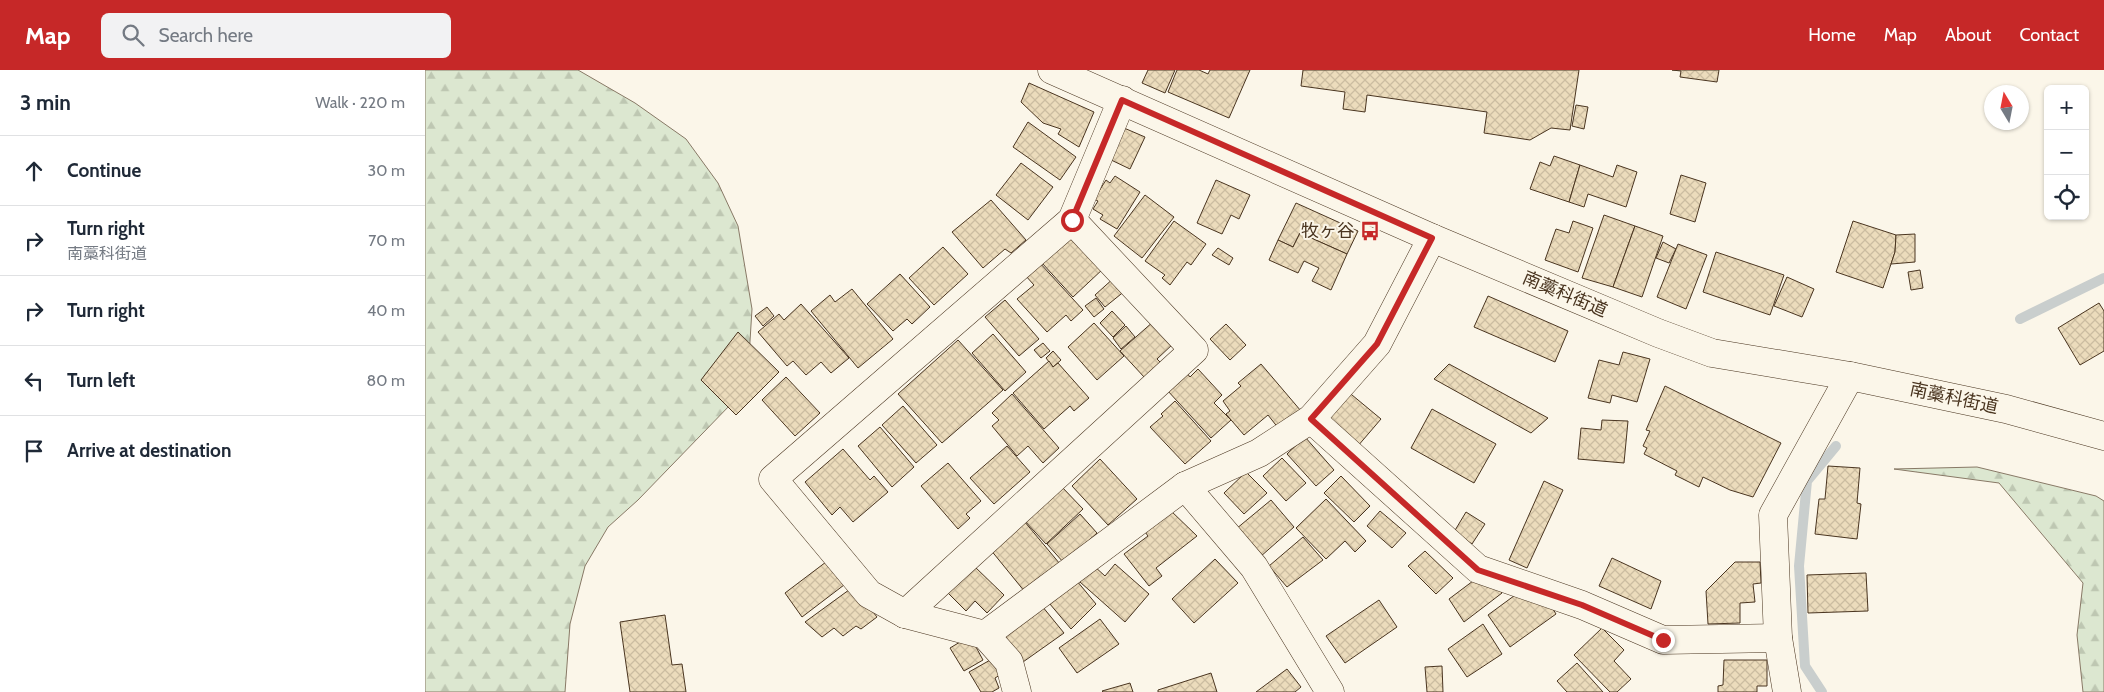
<!DOCTYPE html>
<html lang="en">
<head>
<meta charset="utf-8">
<style>
	body { margin:0; font-family:Cabin,"Noto Sans JP",sans-serif; background:#f2f2f3; color:#1f2937 }
	.controls { position:absolute; right:15px; top:15px; display:grid; overflow:hidden; border-radius:8px; box-shadow:0 1px 4px #0004 }
	.controls button { width:45px; height:45px; display:grid; place-items:center; padding:0; border:0; border-bottom:1px solid #e0e1e3; background:#fff; color:#1f2937; font:25px sans-serif }
	.compass { position:absolute; left:1559px; top:15px; width:45px; height:45px; border-radius:50%; background:#fff; box-shadow:0 1px 4px #0004; rotate:350deg }
	.stop { position:absolute; width:15px; height:15px; margin:-11px; border:4px solid #c62828; border-radius:50%; background:#fff }
	.stop.end { background:#c62828; border-color:#fff; box-shadow:0 1px 5px #0008 }
	.list { margin:0; padding:0; list-style:none }
	h2 { display:flex; justify-content:space-between; align-items:center; height:65px; margin:0; padding:0 20px; font-size:21px }
	h2 small { font-size:16px; font-weight:400; color:#747a83 }
	.list li { display:grid; grid-template-columns:32px 1fr auto; gap:15px; align-items:center; box-sizing:border-box; height:70px; padding:0 20px; border-top:1px solid #e0e1e3 }
	.list b { display:block; font-size:19px; white-space:nowrap }
	.list p { margin:0; font-size:16px; white-space:nowrap; color:#747a83 }
	.list em { font-size:16px; font-style:normal; color:#747a83 }
	.icon { flex:none; width:28px; height:28px; fill:none; stroke:currentColor; stroke-width:2; stroke-linecap:round; stroke-linejoin:round }
	.map { position:relative; flex:none; width:1679px; height:622px; overflow:hidden }
	header { display:flex; align-items:center; gap:30px; box-sizing:border-box; height:70px; padding:0 25px; background:#c62828; color:#fff }
	header strong { font-size:24px }
	nav { display:flex; gap:28px; margin-inline-start:auto; font-size:18px }
	.search { width:350px; height:45px; background:#f2f2f3; display:flex; align-items:center; gap:12px; box-sizing:border-box; padding:0 18px; border-radius:8px; color:#747a83; font-size:19px }
	main { display:flex }
	aside { flex:1; background:#fff }
	.map>svg:first-child { display:block }
	.forest { fill:url(#forest-firs); stroke:#887966 }
	.lines { fill:none; stroke-linecap:round; stroke-linejoin:round }
	.stream { stroke:#c9cecd; stroke-width:10 }
	.building { fill:url(#building-cross-hatch); stroke:#4a3520 }
	.street-casing { stroke:#4a3520; stroke-width:29 }
	.secondary-casing { stroke:#4a3520; stroke-width:29 }
	.street { stroke:#fbf6e9; stroke-width:28 }
	.secondary { stroke:#fbf6e9; stroke-width:28 }
	.route { stroke:#c62828; stroke-width:6 }
	.labels { text-anchor:middle; dominant-baseline:central; stroke-width:4; stroke-linejoin:round; paint-order:stroke }
	.poi-label { font-size:18px; fill:#4a3520; stroke:#fbf6e9; text-anchor:end }
	.street-label { font-size:18px; fill:#4a3520; stroke:#fbf6e9 }
</style>
</head>
<body>
<header>
<strong>Map</strong>
<div class="search"><svg class="icon" aria-label="search" viewBox="0 0 24 24"><circle cx="10" cy="10" r="6"/><path d="M15 15l6 6"/></svg>Search here</div>
<nav><a>Home</a><a>Map</a><a>About</a><a>Contact</a></nav>
</header>
<main>
<aside>
<h2>3 min<small>Walk · 220 m</small></h2>
<ul class="list">
<li><svg class="icon" aria-label="ahead" viewBox="0 0 24 24"><path d="M12 20V5M6 11l6-6 6 6"/></svg><div><b>Continue</b></div><em>30 m</em></li>
<li><svg class="icon" aria-label="right" viewBox="0 0 24 24"><path d="M7 20v-9h11M14 6l5 5-5 5"/></svg><div><b>Turn right</b><p>南藁科街道</p></div><em>70 m</em></li>
<li><svg class="icon" aria-label="right" viewBox="0 0 24 24"><path d="M7 20v-9h11M14 6l5 5-5 5"/></svg><div><b>Turn right</b></div><em>40 m</em></li>
<li><svg class="icon" aria-label="left" viewBox="0 0 24 24"><path d="M17 20v-9H6M10 6l-5 5 5 5"/></svg><div><b>Turn left</b></div><em>80 m</em></li>
<li><svg class="icon" aria-label="arrive" viewBox="0 0 24 24"><path d="M6 21V4h12l-3 4 3 4H6"/></svg><div><b>Arrive at destination</b></div></li>
</ul>
</aside>
<div class="map">
<svg width="1679" height="622" viewBox="0 0 1679 622">
	<defs>
		<pattern id="forest-firs" width="22" height="20" patternUnits="userSpaceOnUse" patternTransform="scale(1.25)"><rect width="22" height="20" fill="#dce7d0"/><path d="M5 1l3.5 6h-7zM16 11l3.5 6h-7z" fill="#bec7b2"/></pattern>
		<pattern id="building-cross-hatch" width="8" height="8" patternUnits="userSpaceOnUse" patternTransform="scale(1.25)"><rect width="8" height="8" fill="#ecdcbc"/><path d="M0 0l8 8M0 8l8-8" fill="none" stroke="#ccbda1"/></pattern>
	</defs>
	<rect width="100%" height="100%" fill="#fbf6e9"/>
	<g class="forest">
		<path d="M0 0H153L210 33 261 69 293 113 313 156 327 239 324 287 307 333 213 430 183 457 160 496 145 554 140 622H0Z"/>
		<path d="M1552 397 1671 426 1679 431V622H1658L1652 565 1658 513 1574 413 1469 399Z"/>
	</g>
	<g class="lines">
		<g class="stream">
			<path d="M1595 249 1679 208"/>
			<path d="M1397 622 1380 596 1374 496 1382 411 1411 376"/>
		</g>
	</g>
	<g class="building">
		<path d="M723 0H750L740 23 717 13Z"/>
		<path d="M752 0H774L783 4 785 0H825L804 48 743 22Z"/>
		<path d="M878 0H1154L1145 60 1126 58 1105 70 1059 63 1062 42 942 25 940 42 918 39 920 22 876 16Z"/>
		<path d="M1247 0H1294L1292 12 1255 7 1256 1Z"/>
		<path d="M604 13 669 42 654 77 633 64 636 59 618 53 596 32Z"/>
		<path d="M1151 35 1163 37 1159 59 1147 56Z"/>
		<path d="M603 52 651 87 635 110 588 77Z"/>
		<path d="M699 58 720 67 705 99 684 89Z"/>
		<path d="M1129 86 1155 95 1144 132 1105 119 1115 92 1125 96Z"/>
		<path d="M596 93 628 117 603 150 571 125Z"/>
		<path d="M1155 95 1188 107 1192 95 1212 102 1201 137 1163 124 1159 137 1144 132Z"/>
		<path d="M1256 105 1281 113 1270 152 1245 144Z"/>
		<path d="M690 106 715 122 692 159 675 149 678 145 668 139 673 131 669 129 681 110 685 113Z"/>
		<path d="M791 110 825 125 814 149 806 145 797 164 772 153Z"/>
		<path d="M720 125 749 147 717 188 689 166Z"/>
		<path d="M566 130 601 170 586 183 580 179 558 198 527 162Z"/>
		<path d="M871 133 933 161 922 184 875 163 868 177 853 170Z"/>
		<path d="M1179 145 1210 156 1188 217 1157 208Z"/>
		<path d="M749 151 781 174 766 195 762 192 745 215 737 208 740 205 720 191Z"/>
		<path d="M1148 151 1168 158 1153 202 1120 190 1131 159 1144 163Z"/>
		<path d="M1428 151 1471 165 1470 182 1458 218 1411 202Z"/>
		<path d="M1210 156 1238 166 1217 227 1188 217Z"/>
		<path d="M875 163 922 184 906 220 887 211 894 198 879 191 873 203 844 190 853 170 868 177Z"/>
		<path d="M647 164 679 198 648 227 617 193Z"/>
		<path d="M1490 164V192L1466 194 1470 182 1471 165Z"/>
		<path d="M1238 172 1251 179 1244 193 1231 188Z"/>
		<path d="M1253 174 1282 185 1261 239 1232 227Z"/>
		<path d="M518 177 543 204 509 235 484 208Z"/>
		<path d="M793 178 808 188 804 195 787 185Z"/>
		<path d="M1291 182 1359 205 1345 245 1278 222Z"/>
		<path d="M614 192 658 240 646 251 641 245 622 262 592 229 609 215 600 205Z"/>
		<path d="M1495 200 1498 218 1486 220 1483 202Z"/>
		<path d="M475 204 505 237 487 254 482 249 468 261 442 234Z"/>
		<path d="M690 207 701 220 680 237 670 225Z"/>
		<path d="M1362 207 1389 219 1377 247 1349 236Z"/>
		<path d="M427 219 468 269 433 298 386 241 405 225 410 232Z"/>
		<path d="M1063 226 1143 261 1130 292 1049 257Z"/>
		<path d="M671 228 679 239 669 247 660 236Z"/>
		<path d="M580 230 614 269 594 286 560 247Z"/>
		<path d="M1674 233 1679 241V281L1655 295 1633 258Z"/>
		<path d="M376 234 424 288 406 303 396 292 381 305 368 291 362 296 333 262 354 244 359 250Z"/>
		<path d="M342 237 349 246 338 256 330 246Z"/>
		<path d="M687 241 700 255 688 267 675 253Z"/>
		<path d="M729 251 749 273 732 289 736 293 720 308 695 281Z"/>
		<path d="M669 253 699 286 672 310 643 277Z"/>
		<path d="M801 254 821 275 805 290 785 269Z"/>
		<path d="M701 256 710 267 696 279 688 268Z"/>
		<path d="M313 262 354 302 311 345 276 310Z"/>
		<path d="M568 264 601 302 580 321 547 283Z"/>
		<path d="M533 270 578 320 517 373 473 324Z"/>
		<path d="M618 273 625 281 616 288 609 280Z"/>
		<path d="M628 281 636 290 628 297 621 288Z"/>
		<path d="M1198 282 1225 289 1212 332 1187 325 1185 333 1163 328 1174 290 1194 295Z"/>
		<path d="M624 291 628 297 633 293 664 328 649 341 645 336 619 359 588 323Z"/>
		<path d="M836 294 876 341 854 359 843 345 819 365 801 344 805 341 798 331 816 316 813 313Z"/>
		<path d="M1024 294 1123 348 1106 363 1009 309Z"/>
		<path d="M773 299 797 325 789 333 806 350 786 368 742 320 761 302 765 307Z"/>
		<path d="M361 307 395 343 370 366 337 330Z"/>
		<path d="M1240 316 1356 373 1328 427 1305 420 1278 407 1274 417 1250 405 1252 401 1219 384 1222 378 1218 376 1225 361 1221 360Z"/>
		<path d="M921 320 956 349 932 377 898 349Z"/>
		<path d="M587 324 634 378 618 393 603 376 592 386 567 356 574 350 567 343Z"/>
		<path d="M750 331 786 371 760 394 725 357 738 346 736 344Z"/>
		<path d="M478 336 512 375 491 393 457 355Z"/>
		<path d="M1007 339 1071 374 1049 413 986 378Z"/>
		<path d="M1177 350 1203 351 1199 393 1153 389 1156 358 1176 360Z"/>
		<path d="M455 357 489 397 467 417 433 376Z"/>
		<path d="M880 367 909 400 891 416 862 384Z"/>
		<path d="M582 376 605 402 569 434 545 408Z"/>
		<path d="M418 379 445 410 449 406 463 422 428 452 415 437 407 445 380 412Z"/>
		<path d="M857 388 881 413 861 431 838 406Z"/>
		<path d="M675 389 712 429 683 455 647 416Z"/>
		<path d="M523 393 556 431 541 444 545 448 533 459 496 416Z"/>
		<path d="M1403 396 1435 398 1432 433 1436 434 1432 469 1390 464 1394 429H1400Z"/>
		<path d="M821 402 842 423 819 444 799 423Z"/>
		<path d="M916 406 945 436 929 452 899 423Z"/>
		<path d="M1119 411 1138 420 1102 498 1084 490Z"/>
		<path d="M636 416 658 439 621 474 599 450Z"/>
		<path d="M901 429 941 471 930 482 920 471 901 489 871 458Z"/>
		<path d="M846 430 869 457 835 487 811 459Z"/>
		<path d="M744 439 772 466 731 498 737 506 724 516 699 484 723 466 718 459Z"/>
		<path d="M955 441 981 463 967 478 942 456Z"/>
		<path d="M1041 442 1060 454 1047 474 1029 462Z"/>
		<path d="M655 444 672 463 639 493 622 474Z"/>
		<path d="M599 451 635 494 600 522 565 479Z"/>
		<path d="M878 467 898 490 862 517 844 496Z"/>
		<path d="M1000 481 1028 508 1011 524 983 496Z"/>
		<path d="M1187 488 1236 511 1226 539 1174 516Z"/>
		<path d="M790 489 813 513 769 553 747 529Z"/>
		<path d="M401 492 419 515 377 547 360 523Z"/>
		<path d="M1310 492H1335L1336 513 1328 514 1330 532 1315 533V553L1283 554 1281 521Z"/>
		<path d="M690 494 724 524 700 552 655 512 669 496 680 506Z"/>
		<path d="M549 496 579 525 562 543 550 531 541 541 523 523Z"/>
		<path d="M1441 503 1443 541 1383 543 1382 505Z"/>
		<path d="M647 505 671 534 646 559 619 527Z"/>
		<path d="M1052 508H1066L1077 523 1039 552 1024 529Z"/>
		<path d="M428 517 452 547 436 559 431 556 418 566 409 558 397 567 380 552Z"/>
		<path d="M1097 520 1123 531 1131 544 1085 577 1063 545Z"/>
		<path d="M954 530 972 557 920 593 901 566Z"/>
		<path d="M617 536 639 563 598 592 579 565Z"/>
		<path d="M240 545 247 595 257 594 261 622H205L195 552Z"/>
		<path d="M675 549 694 574 652 603 634 578Z"/>
		<path d="M1058 554 1077 584 1042 607 1023 579Z"/>
		<path d="M1177 558 1199 580 1189 591 1206 609 1192 622H1185L1149 585Z"/>
		<path d="M545 566 558 590 539 601 525 578Z"/>
		<path d="M567 589 575 605 570 608 574 618 567 622H556L544 602Z"/>
		<path d="M1299 590H1342V616H1332V622H1293V616L1298 615Z"/>
		<path d="M1152 593 1178 622H1142L1132 611Z"/>
		<path d="M1017 596 1018 622H1002L1000 597Z"/>
		<path d="M862 599 876 617 870 622H831Z"/>
		<path d="M786 603 792 622H733V620Z"/>
		<path d="M705 613 708 622H678L677 621Z"/>
	</g>
	<g class="lines">
		<defs>
			<g id="street">
				<path d="M886 349 1053 499 1157 535 1238 570 1353 568"/>
				<path d="M760 416 829 497 905 622"/>
				<path d="M480 544 769 280 647 150"/>
				<path d="M560 565 760 416 834 383 886 349 952 274 1007 168"/>
				<path d="M592 622 584 592 560 565 480 544 444 524 348 409 647 150 697 30"/>
				<path d="M1362 622 1353 568 1348 445 1425 306"/>
			</g>
			<path id="secondary" d="M627 0 1007 168 1233 263 1287 283 1425 306 1581 339 1679 366"/>
		</defs>
		<use href="#street" class="street-casing"/>
		<use href="#secondary" class="secondary-casing"/>
		<use href="#street" class="street"/>
		<use href="#secondary" class="secondary"/>
	</g>
	<g class="lines">
		<path class="route" d="M647 150 697 30 1007 168 952 274 886 349 1053 500 1157 535 1238 570"/>
	</g>
	<defs>
		<symbol id="bus-bare" viewBox="-9 -9 18 18"><path d="M-5-6H5V4H4V6H2V4H-2V6H-4V4H-5ZM-3.5-4V0h7V-4ZM-3.5 1.2v1.5H-2V1.2ZM2 1.2v1.5H3.5V1.2Z" fill="#c62828" stroke="#fbf6e9" stroke-width="2.5" paint-order="stroke"/></symbol>
	</defs>
	<g fill-rule="evenodd">
		<use href="#bus-bare" x="931" y="147" width="28" height="28"/>
	</g>
	<g class="labels">
		<g class="poi-label">
			<text x="930" y="161">牧ヶ谷</text>
		</g>
		<g class="street-label">
			<text transform="translate(1140 224) rotate(23)">南藁科街道</text>
			<text transform="translate(1529 328) rotate(12)">南藁科街道</text>
		</g>
	</g>
</svg>
<div class="controls">
<button>+</button>
<button>−</button>
<button><svg class="icon" aria-label="locate" viewBox="0 0 24 24"><circle cx="12" cy="12" r="6"/><path d="M12 2v4M12 18v4M2 12h4M18 12h4"/></svg></button>
</div>
<svg class="compass" viewBox="-18 -18 36 36"><path d="M0-13l5 13h-10z" fill="#e53935"/><path d="M0 13l5-13h-10z" fill="#747a83"/></svg>
<div class="stop" style="left:647px;top:150px"></div>
<div class="stop end" style="left:1238px;top:570px"></div>
</div>
</main>
</body>
</html>
